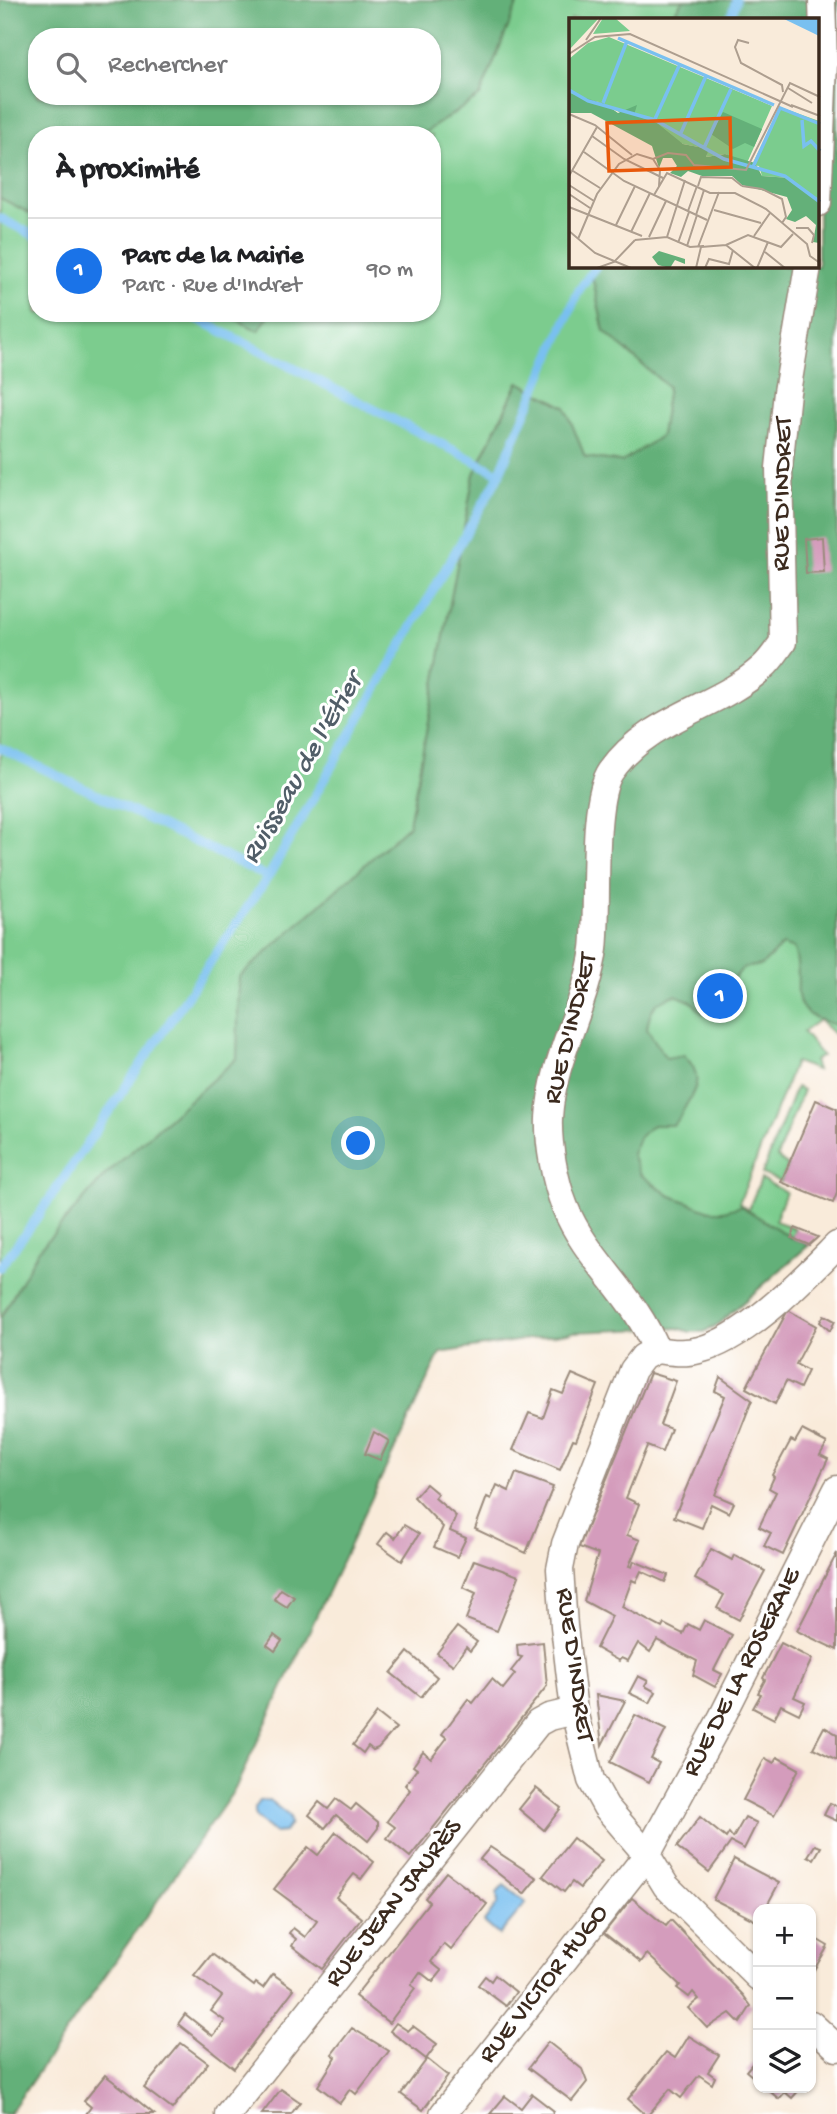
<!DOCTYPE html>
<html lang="fr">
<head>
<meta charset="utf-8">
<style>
	body { margin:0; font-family:"Gochi Hand",sans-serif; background:#f6f6f6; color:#202124 }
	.controls { position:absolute; right:21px; bottom:21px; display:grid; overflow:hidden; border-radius:14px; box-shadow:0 2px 5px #0004 }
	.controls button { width:63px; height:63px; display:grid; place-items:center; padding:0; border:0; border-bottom:2px solid #e0e0e0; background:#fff; color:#202124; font:35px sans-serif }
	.you { position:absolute; left:359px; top:1144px; width:24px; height:24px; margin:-18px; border:5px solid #fff; border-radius:50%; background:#1a73e8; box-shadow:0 0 0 10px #1a73e833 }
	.badge { display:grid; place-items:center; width:46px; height:46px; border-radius:50%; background:#1a73e8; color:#fff; font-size:23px; font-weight:700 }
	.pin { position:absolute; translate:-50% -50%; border:4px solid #fff; box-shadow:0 2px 7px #0006 }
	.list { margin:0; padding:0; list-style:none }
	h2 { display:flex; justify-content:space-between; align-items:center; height:91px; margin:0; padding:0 28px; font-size:30px }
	h2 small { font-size:23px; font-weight:400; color:#757577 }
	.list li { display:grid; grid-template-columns:46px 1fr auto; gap:21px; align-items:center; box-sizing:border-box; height:105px; padding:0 28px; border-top:2px solid #e0e0e0 }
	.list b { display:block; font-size:26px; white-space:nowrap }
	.list p { margin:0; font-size:23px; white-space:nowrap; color:#757577 }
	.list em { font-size:23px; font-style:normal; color:#757577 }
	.icon { flex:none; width:38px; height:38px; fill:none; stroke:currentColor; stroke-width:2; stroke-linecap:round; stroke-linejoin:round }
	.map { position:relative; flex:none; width:837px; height:2114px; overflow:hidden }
	.search { position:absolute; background:#fff; box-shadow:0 2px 5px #0004; left:28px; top:28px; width:413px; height:77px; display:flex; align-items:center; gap:18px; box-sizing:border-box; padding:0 24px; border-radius:28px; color:#757577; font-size:26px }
	.panel { position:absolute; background:#fff; box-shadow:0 2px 5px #0004; left:28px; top:126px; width:413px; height:196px; border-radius:28px }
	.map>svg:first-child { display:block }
	.green { fill:#7bcc8e; stroke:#5b7b56; stroke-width:2; fill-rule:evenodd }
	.forest { fill:#64b079; stroke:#506d4c; stroke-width:2; fill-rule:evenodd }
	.water { fill:#79c0f0; stroke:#5a7587; stroke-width:2 }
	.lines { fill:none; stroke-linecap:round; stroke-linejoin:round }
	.stream { stroke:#79c0f0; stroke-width:9 }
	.building { fill:#d49cbc }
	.minor-casing { stroke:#9a8a7c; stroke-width:29 }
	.minor { stroke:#fff; stroke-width:26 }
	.labels { text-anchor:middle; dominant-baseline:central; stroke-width:6; stroke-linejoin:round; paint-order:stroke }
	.street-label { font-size:26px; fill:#3b2a1e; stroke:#fff }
	.water-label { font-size:28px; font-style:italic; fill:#515e68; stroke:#fff }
	.inset-river { fill:none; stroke:#79c0f0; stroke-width:3.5 }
	.inset-road { fill:none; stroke:#ad9e8f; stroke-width:2 }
	.view { fill:#e8590c; fill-opacity:0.15; stroke:#e8590c; stroke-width:3.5 }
	.inset-edge { fill:none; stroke:#3b2a1e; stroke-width:3.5 }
</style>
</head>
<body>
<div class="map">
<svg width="837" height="2114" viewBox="0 0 837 2114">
	<rect width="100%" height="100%" fill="#fff"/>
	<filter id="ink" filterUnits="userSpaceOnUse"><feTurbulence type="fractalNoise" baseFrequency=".0143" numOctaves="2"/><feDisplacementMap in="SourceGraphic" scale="14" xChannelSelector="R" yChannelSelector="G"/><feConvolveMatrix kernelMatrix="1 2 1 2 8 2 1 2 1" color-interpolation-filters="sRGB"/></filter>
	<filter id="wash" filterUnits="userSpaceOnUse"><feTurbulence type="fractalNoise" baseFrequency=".00686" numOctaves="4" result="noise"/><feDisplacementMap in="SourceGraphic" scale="28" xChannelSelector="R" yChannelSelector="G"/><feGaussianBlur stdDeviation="1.57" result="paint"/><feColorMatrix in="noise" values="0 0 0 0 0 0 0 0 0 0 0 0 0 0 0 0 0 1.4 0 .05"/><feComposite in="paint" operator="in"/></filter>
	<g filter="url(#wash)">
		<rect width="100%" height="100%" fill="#f9ebda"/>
		<g class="green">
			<path d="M0 0H683L670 19H571V266H590L604 331 668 387 661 436 622 462 585 457 565 407 518 382 474 474 409 825 0 1577ZM37 37H432V96H37ZM37 135H432V313H37Z"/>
			<path d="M837 740V1037L819 1020 803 1032 822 1056 814 1061 817 1070 795 1062 739 1203 748 1210 761 1179 786 1192 775 1221 795 1228 792 1239 809 1245 716 1326 704 1332H690L582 1069Z"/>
			<path d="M796 1087 803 1090 777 1157 788 1166 781 1182 762 1174Z"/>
		</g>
		<g class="forest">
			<path d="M0 0H519L480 96 421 135H37V217L0 198ZM37 37H432V96H37Z"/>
			<path d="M683 0H837V1025C778 1011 807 988 794 949L782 945 762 965 743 968 729 984 725 1008 716 1014H703L692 1002 676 995C655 1001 650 1007 647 1029L666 1058 684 1055C709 1081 691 1093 678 1120L673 1125H653L640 1136 632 1154 640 1174 669 1195 710 1211H724L741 1206 792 1238 809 1245 716 1326 704 1332H690L678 1328 574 1332 440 1353 235 1789 9 2114H0V1319L38 1251 105 1175 237 1058 239 977 409 825 474 474 519 382 565 407 585 457 622 462 661 436 668 387 604 331 590 266H818V19H670Z"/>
			<path d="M224 313H271L258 331Z"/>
		</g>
		<g class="water">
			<path d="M269 1800 289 1816 290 1824 284 1832 275 1833 255 1817V1808L260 1801Z"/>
			<path d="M504 1885 526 1903 499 1935 484 1922 498 1903 497 1893Z"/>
		</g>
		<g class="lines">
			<g class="stream">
				<path d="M730 19 736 0"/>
				<path d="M0 218 37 237"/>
				<path d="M186 313 500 474"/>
				<path d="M0 748 268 877"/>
				<path d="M0 1267 36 1219 268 877 496 481 579 290 596 266"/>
			</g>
		</g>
		<g id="blocks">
			<g class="building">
				<path d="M822 537 824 572 806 573 804 539Z"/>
				<path d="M816 1100 837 1109V1193L833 1203 781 1182Z"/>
				<path d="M795 1228 818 1237 809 1245 792 1238Z"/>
				<path d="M788 1310 816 1326 796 1364 808 1371 800 1388 786 1381 775 1404 746 1388Z"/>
				<path d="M824 1315 835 1321 830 1331 820 1322Z"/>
				<path d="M650 1373 676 1381 660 1425 671 1429 662 1452 647 1446 626 1498 639 1504 627 1535 640 1540 629 1566 632 1567 634 1561 668 1575 665 1582 641 1571 636 1582 632 1580 622 1607 662 1628 664 1624 683 1634 688 1624 699 1630 704 1620 732 1635 714 1670 722 1674 715 1687 693 1675 697 1661 657 1640 650 1652 638 1643 628 1661 621 1658 619 1661 596 1648 612 1616 584 1601 598 1554 579 1547Z"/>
				<path d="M572 1374 598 1385 576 1440 573 1439 560 1470 513 1450 529 1413 543 1418 553 1390 563 1394Z"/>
				<path d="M720 1377 752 1400 715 1495 734 1503 729 1513 711 1504 702 1528 674 1517 725 1396 715 1391Z"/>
				<path d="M802 1430 827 1443 820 1455 828 1459 783 1555 764 1546 771 1533 759 1527 776 1492 769 1488 774 1477 772 1475 791 1440 795 1442Z"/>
				<path d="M374 1432 389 1441 380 1460 365 1454Z"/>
				<path d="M516 1473 553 1487 526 1553 475 1529 487 1497 491 1499 497 1485 509 1491Z"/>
				<path d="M426 1484 438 1494 435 1498 456 1516 450 1531 466 1538 457 1557 434 1547 443 1527 414 1497Z"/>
				<path d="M404 1525 419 1534 402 1561 378 1544 387 1532 395 1538Z"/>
				<path d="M711 1549 732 1560 734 1555 765 1571 739 1620 717 1608 724 1595 695 1579Z"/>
				<path d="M837 1553V1650L797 1631Z"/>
				<path d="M474 1560 519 1576 497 1631 466 1619 476 1593 463 1587Z"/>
				<path d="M281 1589 294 1597 287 1607 274 1599Z"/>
				<path d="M457 1627 477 1642 470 1651 466 1647 453 1665 437 1653Z"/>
				<path d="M274 1635 282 1641 275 1651 267 1645Z"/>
				<path d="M543 1642 547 1686 410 1857 387 1838 395 1827 387 1821 410 1790 405 1785 417 1769 413 1766 423 1752 431 1759 447 1738 442 1734 468 1699 473 1703 492 1679 503 1689 515 1674 511 1671 522 1657 518 1656 517 1645Z"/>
				<path d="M781 1643 812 1659 794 1697 805 1702 799 1714 781 1705 774 1719 753 1708 761 1694 758 1693 765 1680 763 1678Z"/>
				<path d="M408 1652 437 1677 421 1697 391 1673Z"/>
				<path d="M638 1676 648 1681 645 1686 656 1692 650 1703 629 1693Z"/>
				<path d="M596 1695 625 1701 602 1745Z"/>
				<path d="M377 1713 396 1728 378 1748 373 1750 368 1746 363 1753 353 1745Z"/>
				<path d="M635 1715 666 1730 651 1759 659 1763 649 1782 610 1762Z"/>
				<path d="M824 1727 837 1734V1760L813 1748Z"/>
				<path d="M777 1757 799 1769 774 1816 743 1800 765 1758 774 1763Z"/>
				<path d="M536 1788 561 1808 544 1830 519 1809Z"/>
				<path d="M336 1799 351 1810 356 1804 378 1822V1828L368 1841 336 1815 325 1828 309 1815 319 1802 328 1809Z"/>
				<path d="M830 1803 837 1806V1821L824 1815Z"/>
				<path d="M700 1817 726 1838 729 1833 733 1838 745 1817 757 1823 744 1849 731 1842 709 1872 677 1847Z"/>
				<path d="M336 1832 374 1862 361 1879 354 1874 336 1897 362 1918 322 1969 292 1946 296 1939 289 1933 293 1928 305 1937 317 1921 274 1889 308 1847 318 1855Z"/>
				<path d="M573 1838 602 1861 580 1888 572 1882 564 1892 543 1876Z"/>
				<path d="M815 1845 821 1847 814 1859 808 1856Z"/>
				<path d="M490 1847 537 1878 524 1894 480 1859Z"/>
				<path d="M734 1859 779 1883 765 1909H758V1922L713 1899Z"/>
				<path d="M446 1872 487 1904 451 1950 444 1944 431 1962 442 1971 433 1982 420 1972 411 1985 415 1988 389 2023 355 1996 429 1902 425 1898Z"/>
				<path d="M632 1898 666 1926 671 1920 743 1995 751 2006 740 2023 730 2013 707 2028 688 2008 699 1999 693 1992 689 1997 677 1988 680 1985 647 1954 641 1962 604 1933Z"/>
				<path d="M811 1936 828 1946 811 1975Z"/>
				<path d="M212 1954 254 1986 256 1983 263 1988 273 1974 294 1989 234 2068 178 2024 185 2014 213 2036 225 2021 211 2011 222 1996 194 1976Z"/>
				<path d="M495 1975 516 1992 506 2006 478 1985 485 1976 491 1981Z"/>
				<path d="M396 2023 408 2031 413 2026 437 2044 426 2059 390 2031Z"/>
				<path d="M352 2028 389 2051 356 2094 350 2089 340 2103 318 2086 336 2057 332 2054Z"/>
				<path d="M689 2036 719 2055 708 2072 715 2077 712 2084 699 2075 681 2098 670 2089 649 2114H645L628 2099 666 2052 675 2058Z"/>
				<path d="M548 2042 582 2069 587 2082 572 2101 528 2068Z"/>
				<path d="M181 2043 208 2063 172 2109 144 2088Z"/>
				<path d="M758 2057V2081L746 2071Z"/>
				<path d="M427 2059 448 2076 423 2110 401 2094Z"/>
				<path d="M105 2075 131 2095 154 2114H86L91 2107 84 2101Z"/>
				<path d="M766 2088H801L792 2098 785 2092 779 2099Z"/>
				<path d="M281 2089 300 2102 291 2114H262Z"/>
				<path d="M532 2094 554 2111 552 2114H490L505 2096 521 2108Z"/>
			</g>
		</g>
	</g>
	<g filter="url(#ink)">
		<use href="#blocks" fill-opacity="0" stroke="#9a8a7c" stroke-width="2"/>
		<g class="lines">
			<defs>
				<g id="minor">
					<path d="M818 203 824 64 822 0"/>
					<path d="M656 1350C636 1296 586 1260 565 1207 555 1182 548 1145 549 1118 552 1059 586 1007 594 949 599 907 590 801 611 771 650 716 717 709 763 667 771 660 777 650 783 642L779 468 787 392 808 266"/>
					<path d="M656 1350 643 1357 633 1370 565 1544 560 1569 564 1626 574 1711 591 1780 606 1807 647 1855 666 1886 758 1977"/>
					<path d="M656 1350C670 1352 685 1354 699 1350 747 1338 802 1280 837 1245"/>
					<path d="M811 2024 837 2048"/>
					<path d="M228 2114 538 1723 549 1717 574 1711"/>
					<path d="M443 2114 647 1855 721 1719 837 1489"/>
				</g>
			</defs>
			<use href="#minor" class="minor-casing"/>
			<use href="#minor" class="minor"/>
		</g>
	</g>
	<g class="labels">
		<g class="street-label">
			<text transform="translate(784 494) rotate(-89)">RUE D'INDRET</text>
			<text transform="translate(572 1029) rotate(-76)">RUE D'INDRET</text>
			<text transform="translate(573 1665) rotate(82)">RUE D'INDRET</text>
			<text transform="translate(743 1673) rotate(-63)">RUE DE LA ROSERAIE</text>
			<text transform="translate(395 1904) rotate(-52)">RUE JEAN JAURÈS</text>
			<text transform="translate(545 1985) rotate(-52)">RUE VICTOR HUGO</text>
		</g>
		<g class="water-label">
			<text transform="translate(303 769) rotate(-60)">Ruisseau de l'Étier</text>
		</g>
	</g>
	<g transform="translate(569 18)">
		<rect width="250" height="250" fill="#f9ebda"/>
		<path d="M0 0H30L0 32ZM34 0H46L61 13 24 16ZM40 19 203 88 178 145 156 136 137 139 139 131 114 126 30 84 0 77V41L19 25ZM211 89 250 103V184L221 160 193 158 190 148 183 147Z" fill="#7bcc8e"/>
		<path d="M0 75 36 86 49 95 68 87 65 97 88 105 114 126 140 131 137 139 156 136 186 145 193 158 221 160 250 184V225L244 224 247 207 237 198 226 204 217 201 223 192 218 179 173 167 163 158H133L119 153 112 159 101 155 108 148 103 140H94L90 150 83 128 22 95H0ZM154 94 193 111 185 129 176 125 164 131 142 116ZM90 233 116 241V246L106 242 101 250 89 247 83 239Z" fill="#64b079"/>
		<path d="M213 0H250V18L244 15Z" fill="#79c0f0"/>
		<path class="inset-river" d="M49 20 205 87M0 72 19 83 86 102 155 141 216 158 251 184M34 85 58 23M86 101 110 48M233 102 235 128 242 123 251 133M111 117 137 58M135 130 162 71M184 149 211 90 251 106"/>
		<path class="inset-road" d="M17 22 32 0M180 25 169 22 166 29 172 45 213 67 214 74M0 36 26 19 61 16 224 89M219 70 243 85M222 87 251 98M0 96 26 107 63 137M23 118 55 141 94 160M15 134 55 163 138 202M84 141 99 135 117 137 125 147 177 152 221 65 251 79M84 141 91 152 90 168M4 153 31 170M0 158 28 109M0 167 25 183M129 168 132 159 163 160 173 168M173 168 193 171 213 181 217 199 213 205M0 176 21 190M85 177 98 155 141 175H166L197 191 238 226 241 238 251 245M0 189 73 218M145 192 192 205M119 193 128 168M127 197 135 172M47 207 66 168M227 210H239L245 217 243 225M0 213 26 235 62 250M62 214 81 175M185 218 201 195M80 219 97 183M98 219 116 162M9 221 28 176 50 146 68 136 84 141M66 222 98 219 121 229 135 228M109 225 120 194M157 227 186 250M118 228 128 197M129 229 150 174M132 229 157 227 179 217 212 229 224 216M196 234 216 250M28 250 45 244 66 222M127 250 132 229M136 250 140 241 160 246 164 232M188 250 199 224"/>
		<path class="view" d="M161 100 162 149 40 153 38 105Z"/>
		<rect width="250" height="250" class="inset-edge"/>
	</g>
</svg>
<div class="controls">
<button>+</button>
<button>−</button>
<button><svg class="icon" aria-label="layers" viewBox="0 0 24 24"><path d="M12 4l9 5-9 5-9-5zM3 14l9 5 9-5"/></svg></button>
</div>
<div class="you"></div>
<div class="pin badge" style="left:720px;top:996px">1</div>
<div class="search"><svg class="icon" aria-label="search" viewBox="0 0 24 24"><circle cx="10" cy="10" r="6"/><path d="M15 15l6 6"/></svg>Rechercher</div>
<section class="panel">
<h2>À proximité<small></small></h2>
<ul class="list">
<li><span class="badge">1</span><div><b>Parc de la Mairie</b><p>Parc · Rue d'Indret</p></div><em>90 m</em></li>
</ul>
</section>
</div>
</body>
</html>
